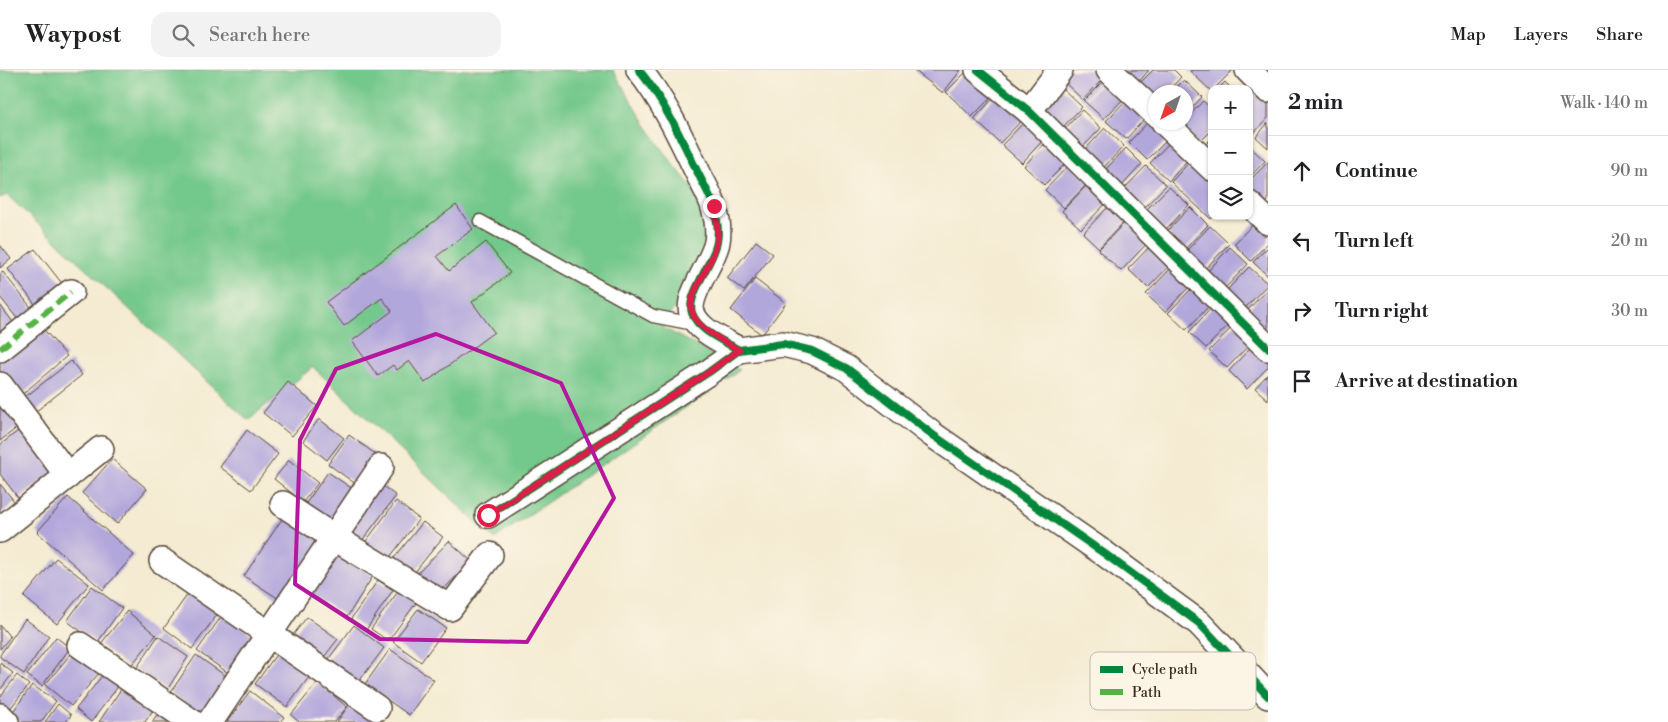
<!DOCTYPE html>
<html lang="en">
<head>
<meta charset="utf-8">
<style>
	body { margin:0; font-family:"Libre Bodoni",serif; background:#f2f2f2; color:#202124 }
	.controls { position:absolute; right:15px; top:15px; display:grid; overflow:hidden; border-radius:10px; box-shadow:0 1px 4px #0004 }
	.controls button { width:45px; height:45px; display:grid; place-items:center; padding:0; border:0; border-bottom:1px solid #e0e0e0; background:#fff; color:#202124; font:25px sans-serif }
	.compass { position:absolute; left:1148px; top:15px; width:45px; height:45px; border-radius:50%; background:#fff; box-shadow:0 1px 4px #0004; rotate:220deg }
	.stop { position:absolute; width:15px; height:15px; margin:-11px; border:4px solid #e11d48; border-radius:50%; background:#fff }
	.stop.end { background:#e11d48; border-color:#fff; box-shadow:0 1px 5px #0008 }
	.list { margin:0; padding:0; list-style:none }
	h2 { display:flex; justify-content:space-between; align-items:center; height:65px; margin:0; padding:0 20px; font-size:21px }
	h2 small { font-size:16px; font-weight:400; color:#757577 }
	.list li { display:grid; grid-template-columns:32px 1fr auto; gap:15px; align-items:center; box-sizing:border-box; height:70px; padding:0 20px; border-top:1px solid #e0e0e0 }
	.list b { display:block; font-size:19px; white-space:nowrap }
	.list em { font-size:16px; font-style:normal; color:#757577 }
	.icon { flex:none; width:28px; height:28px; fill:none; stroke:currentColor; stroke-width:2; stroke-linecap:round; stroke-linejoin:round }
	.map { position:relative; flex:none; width:1268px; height:652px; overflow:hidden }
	header { display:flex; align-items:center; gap:30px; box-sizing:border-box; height:70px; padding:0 25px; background:#fff; border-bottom:1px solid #e0e0e0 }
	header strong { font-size:24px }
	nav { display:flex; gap:28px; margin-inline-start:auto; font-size:18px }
	.search { width:350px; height:45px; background:#f2f2f2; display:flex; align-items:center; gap:12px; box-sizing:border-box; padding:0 18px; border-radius:15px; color:#757577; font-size:19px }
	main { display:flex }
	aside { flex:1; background:#fff }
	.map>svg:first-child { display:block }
	.green { fill:#73c88b; stroke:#577954 }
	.building { fill:#b2a7db }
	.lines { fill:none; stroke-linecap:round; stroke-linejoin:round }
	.service-casing { stroke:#574739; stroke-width:15 }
	.minor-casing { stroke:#574739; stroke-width:28 }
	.service { stroke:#fff; stroke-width:12 }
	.minor { stroke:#fff; stroke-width:25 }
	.quiet { stroke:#57b245; stroke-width:6; stroke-dasharray:12 6; stroke-linecap:butt }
	.cycleway-casing { stroke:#fcf5e5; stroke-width:11 }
	.cycleway { stroke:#00873e; stroke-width:8 }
	.route { stroke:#e11d48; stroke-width:6 }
	.marked { fill:none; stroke:#b5179e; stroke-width:4; stroke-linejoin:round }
	.key { fill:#fcf5e5; stroke:#c2b8a9; stroke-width:1 }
	.key-label { font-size:14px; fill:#3b2a1e }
</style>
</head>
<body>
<header>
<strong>Waypost</strong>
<div class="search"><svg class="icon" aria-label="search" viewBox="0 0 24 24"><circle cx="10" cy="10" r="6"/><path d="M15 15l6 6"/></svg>Search here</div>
<nav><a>Map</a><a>Layers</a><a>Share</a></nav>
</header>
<main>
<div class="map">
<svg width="1268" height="652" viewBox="0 0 1268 652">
	<rect width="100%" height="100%" fill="#fcf5e5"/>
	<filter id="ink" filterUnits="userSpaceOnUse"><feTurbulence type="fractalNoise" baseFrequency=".02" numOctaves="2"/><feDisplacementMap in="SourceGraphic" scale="10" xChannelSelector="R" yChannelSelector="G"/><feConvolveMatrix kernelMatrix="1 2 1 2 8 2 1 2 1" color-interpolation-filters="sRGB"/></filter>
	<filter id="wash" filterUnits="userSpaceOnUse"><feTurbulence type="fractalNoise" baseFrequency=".0096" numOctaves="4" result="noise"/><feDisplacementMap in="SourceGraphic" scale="20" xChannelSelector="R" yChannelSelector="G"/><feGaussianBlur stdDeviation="1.12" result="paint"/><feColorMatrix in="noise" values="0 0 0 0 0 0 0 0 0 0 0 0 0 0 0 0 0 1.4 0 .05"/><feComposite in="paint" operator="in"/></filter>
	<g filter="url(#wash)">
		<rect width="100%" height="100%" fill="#f4ebd2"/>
		<path class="green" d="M0 0H613L644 52 671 91 698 125 708 163 693 208 662 257 740 300 494 469 313 297 248 350 7 125 0 128Z"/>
		<g id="blocks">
			<g class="building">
				<path d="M914 0H961L943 23Z"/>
				<path d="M968 0 993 25 972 47 946 22Z"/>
				<path d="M1070 0H1105L1108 3 1083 30 1061 9Z"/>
				<path d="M1122 0H1149L1137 14Z"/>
				<path d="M1153 0H1174L1181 7 1167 22H1156V35L1136 17Z"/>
				<path d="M1192 0H1233L1214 19H1212V22L1190 1Z"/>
				<path d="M1110 5 1129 23 1104 49 1084 31Z"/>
				<path d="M1184 10 1202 27 1186 44V22H1172Z"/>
				<path d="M1225 12 1232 19H1218Z"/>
				<path d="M1061 17 1082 37 1062 58 1040 38Z"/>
				<path d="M1255 22 1268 34V48L1252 65 1249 63V28Z"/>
				<path d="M998 23 1024 48 1000 73 974 49Z"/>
				<path d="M1132 24 1151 42 1126 69 1106 51Z"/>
				<path d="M1203 31 1212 39V60L1197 75 1182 52H1186V49Z"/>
				<path d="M1082 40 1101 58 1082 78 1063 61Z"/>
				<path d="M1152 48 1171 66 1147 90 1129 72Z"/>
				<path d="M1026 50 1045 68 1022 93 1002 75Z"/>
				<path d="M1268 53V78L1256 67Z"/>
				<path d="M1105 58 1124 76 1100 101 1081 84Z"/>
				<path d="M1212 68V83L1204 76Z"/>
				<path d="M1173 69 1192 85 1169 111 1150 93Z"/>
				<path d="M1047 71 1068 91 1044 115 1024 96Z"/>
				<path d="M1249 76 1265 91 1249 108Z"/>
				<path d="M1126 78 1142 94 1121 117 1104 101Z"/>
				<path d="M1193 88 1212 106V146H1214L1211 149 1171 112Z"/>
				<path d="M1268 92V131L1266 133 1249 117V111Z"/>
				<path d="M1070 94 1089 112 1064 138 1045 120Z"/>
				<path d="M1146 96 1166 115 1143 139 1123 120Z"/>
				<path d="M1091 111 1110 129 1081 159 1062 141Z"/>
				<path d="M1169 117 1189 135 1165 160 1145 141Z"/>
				<path d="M1111 134 1127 149 1099 178 1083 163Z"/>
				<path d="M456 135 473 159 437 186 449 201 486 172 510 203 472 232 494 262 425 313 409 291 397 300 393 295 378 306 352 271 392 241 382 228 344 256 326 232Z"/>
				<path d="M1190 137 1208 155 1185 179 1166 162Z"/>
				<path d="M1131 146 1153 167 1121 201 1098 180Z"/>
				<path d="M1257 150 1268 160V173L1251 191 1234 174Z"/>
				<path d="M1210 156 1229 174 1205 199 1186 181Z"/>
				<path d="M1156 170 1176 189 1148 218 1128 199Z"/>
				<path d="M756 171 773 184 744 221 727 208Z"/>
				<path d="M0 175 11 189 0 198Z"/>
				<path d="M1230 177 1248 194 1225 218 1208 201Z"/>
				<path d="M1268 177V206L1253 192Z"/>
				<path d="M35 179 68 221 41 242 8 199Z"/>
				<path d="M1176 193 1195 211 1165 242 1146 224Z"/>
				<path d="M1249 197 1268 214 1245 238 1227 220Z"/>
				<path d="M3 202 37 245 23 256 0 227V204Z"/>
				<path d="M755 209 786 233 762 265 731 240Z"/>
				<path d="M1194 216 1212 233 1186 260 1168 243Z"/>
				<path d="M1268 218V258L1267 260 1247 241Z"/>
				<path d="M1217 232 1234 249 1206 278 1189 262Z"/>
				<path d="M0 235 19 260 0 275Z"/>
				<path d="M1236 253 1254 270 1227 298 1209 281Z"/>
				<path d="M39 254 67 286 18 328 0 307V288Z"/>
				<path d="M1257 270 1268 280V297L1247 319 1229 301Z"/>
				<path d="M71 291 82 305 30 346 19 332Z"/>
				<path d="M1268 304V330L1255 318Z"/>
				<path d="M288 312 317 336 292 366 263 343Z"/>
				<path d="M3 336 19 356 0 371V338Z"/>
				<path d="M319 349 344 368 327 390 303 371Z"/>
				<path d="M22 358 55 401 19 429 0 404V375Z"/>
				<path d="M247 360 278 384 251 420 220 397Z"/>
				<path d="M349 365 381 388 360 417 328 394Z"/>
				<path d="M112 389 147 419 117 454 82 423Z"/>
				<path d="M289 390 318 413 303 432 274 409Z"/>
				<path d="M328 402 360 424 336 458 304 436Z"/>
				<path d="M379 413 396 426 361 472 344 459Z"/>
				<path d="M0 414 15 432 0 444Z"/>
				<path d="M68 427 134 485 103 520 37 462Z"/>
				<path d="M396 431 419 449 387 491 364 474Z"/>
				<path d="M284 446 322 471 282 531 244 506Z"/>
				<path d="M423 452 443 467 410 508 390 493Z"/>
				<path d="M449 471 471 491 438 525 417 504Z"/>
				<path d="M336 482 373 506 347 547 309 523Z"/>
				<path d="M56 488 89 514 57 554 24 527Z"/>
				<path d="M378 510 393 520 366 560 351 549Z"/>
				<path d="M92 516 122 538 97 573 67 551Z"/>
				<path d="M399 520 416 533 388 571 371 559Z"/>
				<path d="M190 521 219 542 192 579 164 558Z"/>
				<path d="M418 539 446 558 421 592 393 572Z"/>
				<path d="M127 541 156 565 129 598 100 575Z"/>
				<path d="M223 544 257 568 231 605 197 581Z"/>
				<path d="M307 547 338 569 324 587 293 565Z"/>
				<path d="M25 549 49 566 24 604 0 587V585Z"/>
				<path d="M0 555 10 567 0 579Z"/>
				<path d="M354 555 384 578 357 614 327 591Z"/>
				<path d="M158 566 188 587 167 620 136 599Z"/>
				<path d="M56 567 70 578 42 616 27 605Z"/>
				<path d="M280 579 312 603 287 637 255 614Z"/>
				<path d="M390 579 434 610 409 645 365 614Z"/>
				<path d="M74 580 100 602 71 636 45 615Z"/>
				<path d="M196 585 230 609 204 646 170 623Z"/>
				<path d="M0 593 13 603 0 620Z"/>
				<path d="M105 602 120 614 91 652 76 639Z"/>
				<path d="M17 605 29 615 5 645 0 641V627Z"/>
				<path d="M318 612 347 637 335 652H299L291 645Z"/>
				<path d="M32 615 56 631 41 652H9L7 650Z"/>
				<path d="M121 619 153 640 145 652H99Z"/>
				<path d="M250 621 284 647 280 652H227Z"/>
				<path d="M351 632 380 652H337Z"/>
				<path d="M58 634 71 645 66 652H45Z"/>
				<path d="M160 640 177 652H152Z"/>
			</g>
		</g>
	</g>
	<g filter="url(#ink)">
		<use href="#blocks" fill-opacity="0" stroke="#574739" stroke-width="1"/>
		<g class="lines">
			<defs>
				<path id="service" d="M480 151 653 246 699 255"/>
				<g id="minor">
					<path d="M639 0C664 31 681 68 698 103 703 114 711 126 714 138 717 148 719 161 717 172 714 191 686 226 692 243 698 261 724 271 739 280"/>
					<path d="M978 0 1029 41 1268 278"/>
					<path d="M1109 0 1156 44"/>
					<path d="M1248 0 1268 20"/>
					<path d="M1029 41 1060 0"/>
					<path d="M1164 52 1212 98"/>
					<path d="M1249 134 1268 152"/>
					<path d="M0 279 71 222"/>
					<path d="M0 315 68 406"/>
					<path d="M283 434 333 467 450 538 490 485"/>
					<path d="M488 445 709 302 739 280 783 274 812 281 846 298 933 365 1105 484 1199 553 1268 626"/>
					<path d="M0 460 101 379"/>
					<path d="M162 491 377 638"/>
					<path d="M80 575 192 652"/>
					<path d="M0 646 6 652"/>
					<path d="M210 652 381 397"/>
				</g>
			</defs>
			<use href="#service" class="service-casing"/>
			<use href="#minor" class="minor-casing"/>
			<use href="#service" class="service"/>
			<use href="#minor" class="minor"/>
			<path class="quiet" d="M0 279 71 222"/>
			<defs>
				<g id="cycleway">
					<path d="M639 0C664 31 681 68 698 103 703 114 711 126 714 138 717 148 719 161 717 172 714 191 686 226 692 243 698 261 724 271 739 280"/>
					<path d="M978 0 1029 41 1268 278"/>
					<path d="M488 445 709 302 739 280 783 274 812 281 846 298 933 365 1105 484 1199 553 1268 626"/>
				</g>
			</defs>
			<use href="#cycleway" class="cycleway-casing"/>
			<use href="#cycleway" class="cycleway"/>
		</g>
	</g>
	<g class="lines" filter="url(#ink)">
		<path class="route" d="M488 445 709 302 739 280C724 271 690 256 691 235 691 225 700 212 704 203 709 193 716 182 717 171 719 159 716 148 714 136"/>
	</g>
	<path class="marked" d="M436 264 561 313 614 428 527 572 380 569 295 514 300 370 336 299Z"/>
	<rect x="1090" y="582" width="166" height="58" rx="8" class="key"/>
	<rect x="1100" y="596" width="23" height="7" fill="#00873e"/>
	<rect x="1100" y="619" width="23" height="6" fill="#57b245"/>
	<g class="key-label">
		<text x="1132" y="604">Cycle path</text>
		<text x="1132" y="627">Path</text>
	</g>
</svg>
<div class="controls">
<button>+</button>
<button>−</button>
<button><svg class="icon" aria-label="layers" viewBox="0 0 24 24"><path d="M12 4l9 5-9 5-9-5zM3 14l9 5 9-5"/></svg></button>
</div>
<svg class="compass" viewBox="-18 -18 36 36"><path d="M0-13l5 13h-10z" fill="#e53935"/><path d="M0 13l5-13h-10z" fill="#757577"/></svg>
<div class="stop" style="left:488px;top:445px"></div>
<div class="stop end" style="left:714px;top:136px"></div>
</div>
<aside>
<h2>2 min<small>Walk · 140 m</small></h2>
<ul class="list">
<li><svg class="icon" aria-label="ahead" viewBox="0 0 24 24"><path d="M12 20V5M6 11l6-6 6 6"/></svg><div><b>Continue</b></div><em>90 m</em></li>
<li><svg class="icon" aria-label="left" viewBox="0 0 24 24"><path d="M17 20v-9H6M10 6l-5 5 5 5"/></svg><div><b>Turn left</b></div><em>20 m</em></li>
<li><svg class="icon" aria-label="right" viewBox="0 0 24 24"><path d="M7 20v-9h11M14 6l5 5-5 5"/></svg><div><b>Turn right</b></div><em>30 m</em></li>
<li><svg class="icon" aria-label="arrive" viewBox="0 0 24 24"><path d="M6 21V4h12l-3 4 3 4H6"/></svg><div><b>Arrive at destination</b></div></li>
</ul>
</aside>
</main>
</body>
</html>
